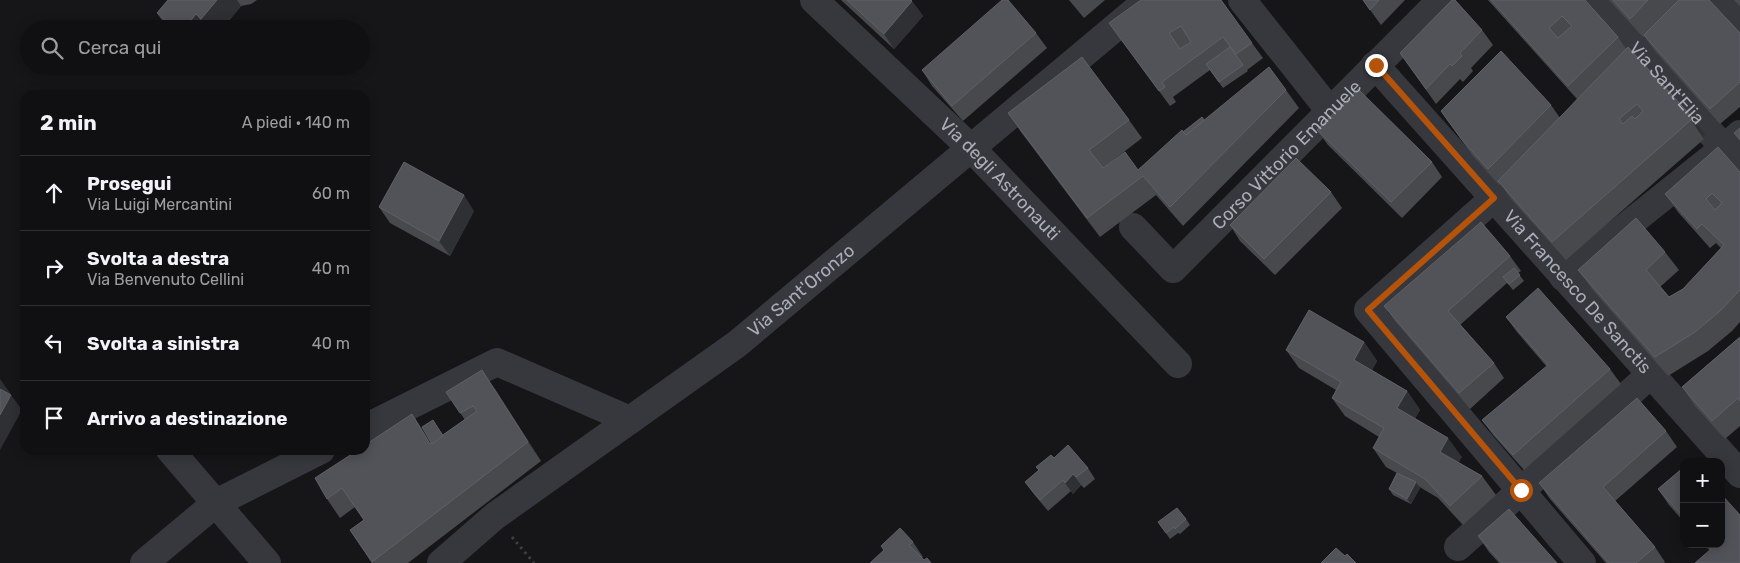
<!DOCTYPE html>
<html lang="it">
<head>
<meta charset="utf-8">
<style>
	body { margin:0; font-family:Rubik,sans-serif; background:#19191b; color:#f1f3f6 }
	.controls { position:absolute; right:15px; bottom:15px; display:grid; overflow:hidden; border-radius:10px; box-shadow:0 2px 12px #0003 }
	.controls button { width:45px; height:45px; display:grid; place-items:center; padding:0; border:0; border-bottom:1px solid #303032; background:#101012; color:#f1f3f6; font:25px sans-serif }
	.stop { position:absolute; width:15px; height:15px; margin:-11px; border:4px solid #b45309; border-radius:50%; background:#fff }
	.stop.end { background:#b45309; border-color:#fff; box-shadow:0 1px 5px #0008 }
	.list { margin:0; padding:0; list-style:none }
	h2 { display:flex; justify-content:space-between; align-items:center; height:65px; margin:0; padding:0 20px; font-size:21px }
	h2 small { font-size:16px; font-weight:400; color:#9c9d9f }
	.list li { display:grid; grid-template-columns:32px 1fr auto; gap:15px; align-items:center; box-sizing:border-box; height:75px; padding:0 20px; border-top:1px solid #303032 }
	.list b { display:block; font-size:19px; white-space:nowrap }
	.list p { margin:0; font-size:16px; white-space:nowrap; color:#9c9d9f }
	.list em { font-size:16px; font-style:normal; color:#9c9d9f }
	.icon { flex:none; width:28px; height:28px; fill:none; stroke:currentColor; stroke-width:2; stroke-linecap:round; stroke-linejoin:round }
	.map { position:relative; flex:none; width:1740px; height:563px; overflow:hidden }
	.search { position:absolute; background:#101012; box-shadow:0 2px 12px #0003; left:20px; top:20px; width:350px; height:55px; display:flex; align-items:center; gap:12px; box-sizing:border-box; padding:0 18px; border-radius:28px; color:#9c9d9f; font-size:19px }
	.panel { position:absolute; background:#101012; box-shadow:0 2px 12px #0003; left:20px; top:90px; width:350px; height:365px; border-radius:15px }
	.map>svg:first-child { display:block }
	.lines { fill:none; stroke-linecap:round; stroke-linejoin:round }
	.path { stroke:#3d3f44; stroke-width:3; stroke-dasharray:2.5 4; stroke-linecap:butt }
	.minor { stroke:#37383d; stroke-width:28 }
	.wall { fill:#47494d }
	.shaded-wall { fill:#2f3033 }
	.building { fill:#525359; stroke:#5f6168; fill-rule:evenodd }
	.route { stroke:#b45309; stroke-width:6 }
	.labels { text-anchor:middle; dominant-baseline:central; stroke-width:5; stroke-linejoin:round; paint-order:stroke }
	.street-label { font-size:18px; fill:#a8adb8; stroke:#111113 }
</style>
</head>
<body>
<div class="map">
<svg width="1740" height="563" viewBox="0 0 1740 563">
	<rect width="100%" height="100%" fill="#161618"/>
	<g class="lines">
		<path class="path" d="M512 537 534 563"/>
		<g class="minor">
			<path id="s1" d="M814 0 972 149 1178 364"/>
			<path d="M1242 0 1330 111"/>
			<path id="s2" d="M1593 0 1740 166"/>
			<path d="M1720 0 1740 22"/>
			<path id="s3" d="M1375 65 1740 474"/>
			<path d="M1610 81 1692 0"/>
			<path d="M1530 161 1494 198 1368 310 1582 563"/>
			<path id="s4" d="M1133 227 1173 269 1441 0"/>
			<path d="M1563 277 1724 148 1740 134"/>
			<path d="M365 428 497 362 630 420"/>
			<path d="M170 450 267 563"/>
			<path d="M1458 547 1651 374"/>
			<path d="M144 563 216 503 321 450"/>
			<path id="s5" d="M441 563 495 516 737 344 1148 0"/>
		</g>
	</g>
	<g class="wall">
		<path d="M168 0H257L251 4 241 6 222 29H168L157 13Z"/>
		<path d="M841 0H911L923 16 894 49Z"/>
		<path d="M1069 0H1105L1084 18Z"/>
		<path d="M1141 0 1252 43 1263 58 1247 70 1248 71 1223 88 1210 70 1173 97 1176 102 1170 106 1120 38Z"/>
		<path d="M1363 0H1405L1381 25Z"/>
		<path d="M1488 0H1585L1618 37 1626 49 1628 47 1705 135 1704 139 1566 260 1511 199 1500 183 1499 185 1473 156 1441 111 1551 105 1560 118 1577 99Z"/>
		<path d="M1609 0H1709L1740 33V107L1720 124 1655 51 1644 36 1643 37Z"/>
		<path d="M1734 0H1740V6Z"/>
		<path d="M1482 30 1493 45 1471 68 1473 71 1463 82 1460 79 1436 104 1400 53Z"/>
		<path d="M1036 33 1047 48 963 121 932 86 922 70Z"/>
		<path d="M1286 90 1299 108 1183 226 1156 195 1100 237 1021 132 1008 113 1129 120 1142 138 1103 168 1138 170 1183 132 1204 120Z"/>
		<path d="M1317 130 1432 162 1442 177 1402 218 1328 145Z"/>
		<path d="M1740 172V322L1732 331 1708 351 1668 376 1592 289 1578 270 1665 252 1679 270 1660 287 1669 297 1683 289 1721 248 1716 243 1710 248 1678 212 1665 194Z"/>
		<path d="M1331 192 1342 208 1275 275 1240 241 1230 225Z"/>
		<path d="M379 207 474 211 450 256 390 223Z"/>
		<path d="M1510 256 1521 271 1518 273 1524 281 1513 290 1507 283 1460 325 1494 363 1504 378 1470 409 1395 321 1384 306Z"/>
		<path d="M1506 317 1610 369 1621 384 1524 470 1493 435 1482 420 1547 367 1517 332Z"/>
		<path d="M1740 337V426L1725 439 1695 406 1682 387Z"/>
		<path d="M1364 342 1377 361 1372 370 1407 391 1420 410 1415 418 1462 457 1458 462 1482 476 1496 495 1463 525 1438 498 1418 486 1420 488 1411 504 1393 495 1389 489 1397 473 1386 467 1373 448 1379 437 1345 416 1332 398 1336 390 1299 368 1286 350Z"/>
		<path d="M495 389 541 461 408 563H372L350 530 364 520 355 507 340 518 327 499 412 414 431 444 437 426 443 435 465 420 446 392Z"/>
		<path d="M1666 431 1677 447 1615 501 1655 547 1665 562 1664 563H1606L1550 499 1539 483Z"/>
		<path d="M1054 458 1088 468 1095 479 1084 488 1081 485 1073 494 1071 491 1048 511 1033 493 1025 482Z"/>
		<path d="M1684 467V522L1669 505 1658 489Z"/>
		<path d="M1186 519 1190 525 1180 534 1178 533 1170 539 1158 522Z"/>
		<path d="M1478 536 1557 563H1499L1489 552Z"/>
		<path d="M913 542 923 557 922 558 924 560 884 550 881 546Z"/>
		<path d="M1704 544H1721L1709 550Z"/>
	</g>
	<g class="shaded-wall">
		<path d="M217 0H237L241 6 222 29H209L201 19Z"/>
		<path d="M912 1 923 16 894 49 884 34Z"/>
		<path d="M196 14 207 29H184Z"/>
		<path d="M1692 117 1705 135 1704 139 1691 120Z"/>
		<path d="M464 195 474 211 450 256 439 241Z"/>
		<path d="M1364 342 1377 361 1367 379 1354 360Z"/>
		<path d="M482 370 495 389 541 461 528 442Z"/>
		<path d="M0 379 10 393 6 401 0 393Z"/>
		<path d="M1407 391 1420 410 1410 427 1397 408Z"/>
		<path d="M11 395 22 410 0 450V415Z"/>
		<path d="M412 414 425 433 444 463 430 444Z"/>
		<path d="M1448 438 1462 457 1454 471 1440 452Z"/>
		<path d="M1073 474 1081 485 1073 494 1065 483Z"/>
		<path d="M1416 482 1420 488 1411 504 1407 499Z"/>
	</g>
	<g class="building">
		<path d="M168 0H217L201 19 196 14 184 29H176L157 13Z"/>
		<path d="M847 0H911L912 1 884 34Z"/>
		<path d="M1002 0H1008L1036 33 952 106 922 70Z"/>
		<path d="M1141 0H1221L1252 43 1236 54 1223 37 1162 82 1165 87 1159 91 1109 23ZM1181 26 1191 42 1180 49 1169 33Z"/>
		<path d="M1363 0H1379L1370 10Z"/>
		<path d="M1452 0H1455L1482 30 1460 53 1462 56 1452 66 1450 64 1426 89 1400 53Z"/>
		<path d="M1491 0H1585L1618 37 1568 86ZM1562 16 1572 26 1558 38 1549 28Z"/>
		<path d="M1613 0H1648L1630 19Z"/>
		<path d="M1679 0H1709L1740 33V82L1710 109 1644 35Z"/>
		<path d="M1230 47 1243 65 1219 82 1206 64Z"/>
		<path d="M1628 47 1692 117 1691 120 1552 242 1498 181ZM1637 104 1643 111 1635 119 1632 116 1623 124 1619 119Z"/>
		<path d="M1501 51 1551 105 1488 169 1462 140 1441 111Z"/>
		<path d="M1082 57 1129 120 1089 150 1103 168 1125 152 1138 170 1182 130 1186 135 1269 67 1286 90 1170 207 1143 176 1087 218 1008 113Z"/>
		<path d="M1358 89 1432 162 1391 202 1317 130Z"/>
		<path d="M1202 117 1204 120 1186 135 1183 132Z"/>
		<path d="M1740 128V140L1734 133Z"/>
		<path d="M1718 147 1740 172V290L1719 312 1695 332 1655 357 1578 270 1636 218 1665 252 1646 270 1669 297 1683 289 1724 245 1702 224 1697 229 1665 194ZM1712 193 1722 203 1715 210 1706 199Z"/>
		<path d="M1296 158 1331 192 1264 259 1230 225Z"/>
		<path d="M404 162 464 195 439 241 379 207Z"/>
		<path d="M1481 222 1510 256 1448 311 1494 363 1459 393 1384 306Z"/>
		<path d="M1514 268 1520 275 1509 284 1503 277Z"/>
		<path d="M1538 288 1610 369 1513 455 1482 420 1548 365 1506 317Z"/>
		<path d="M1309 310 1364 342 1354 360 1407 391 1397 408 1448 438 1440 452 1482 476 1450 506 1425 479 1373 448 1384 428 1332 398 1341 382 1286 350Z"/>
		<path d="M1740 337V401L1738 398 1712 421 1682 387Z"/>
		<path d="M482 370 528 442 372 562 350 530 364 520 342 488 327 499 315 478 358 450H365V445L412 414 430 444 477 411 473 406 460 413 446 392Z"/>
		<path d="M0 389 11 395 0 415Z"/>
		<path d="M1637 398 1666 431 1603 487 1655 547 1636 563H1609L1539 483Z"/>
		<path d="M433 420 443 436 432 444 422 427Z"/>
		<path d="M1068 445 1088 468 1076 477 1073 474 1065 483 1063 480 1040 500 1025 482 1039 470 1036 467 1051 455 1054 458Z"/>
		<path d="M1684 467V518L1658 489Z"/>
		<path d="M1397 473 1416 482 1407 499 1389 489Z"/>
		<path d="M1721 494 1740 515V563H1695L1711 549 1706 544H1721Z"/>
		<path d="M1177 508 1186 519 1175 529 1174 527 1166 533 1158 522Z"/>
		<path d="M1509 509 1557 563H1502L1478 536Z"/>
		<path d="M900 528 913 542 909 545 924 560 927 558 931 563H870L884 550 881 546Z"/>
		<path d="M1336 548 1345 556 1347 554 1356 563H1321Z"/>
	</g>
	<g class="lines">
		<path class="route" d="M1376 65 1494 198 1368 310 1521 490"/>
	</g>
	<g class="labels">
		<g class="street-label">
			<text stroke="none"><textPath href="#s2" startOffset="111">Via Sant'Elia</textPath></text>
			<text stroke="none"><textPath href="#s4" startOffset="219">Corso Vittorio Emanuele</textPath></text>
			<text stroke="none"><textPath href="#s1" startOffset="258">Via degli Astronauti</textPath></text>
			<text stroke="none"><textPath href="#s5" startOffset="452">Via Sant'Oronzo</textPath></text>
			<text stroke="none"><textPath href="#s3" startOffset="304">Via Francesco De Sanctis</textPath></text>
		</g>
	</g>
</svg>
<div class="controls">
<button>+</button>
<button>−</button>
</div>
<div class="stop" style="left:1521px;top:490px"></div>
<div class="stop end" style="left:1376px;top:65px"></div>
<div class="search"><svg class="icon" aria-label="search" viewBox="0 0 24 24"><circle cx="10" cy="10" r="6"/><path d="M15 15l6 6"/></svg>Cerca qui</div>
<section class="panel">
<h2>2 min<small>A piedi · 140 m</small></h2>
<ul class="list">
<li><svg class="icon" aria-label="ahead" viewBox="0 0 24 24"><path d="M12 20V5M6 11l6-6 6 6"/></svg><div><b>Prosegui</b><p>Via Luigi Mercantini</p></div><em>60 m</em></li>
<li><svg class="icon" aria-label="right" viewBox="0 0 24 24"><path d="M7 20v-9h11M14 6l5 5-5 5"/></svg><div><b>Svolta a destra</b><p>Via Benvenuto Cellini</p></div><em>40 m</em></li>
<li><svg class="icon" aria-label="left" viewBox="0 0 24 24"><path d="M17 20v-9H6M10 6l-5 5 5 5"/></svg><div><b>Svolta a sinistra</b></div><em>40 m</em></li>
<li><svg class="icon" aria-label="arrive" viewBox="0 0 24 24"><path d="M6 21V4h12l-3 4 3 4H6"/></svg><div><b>Arrivo a destinazione</b></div></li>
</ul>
</section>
</div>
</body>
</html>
